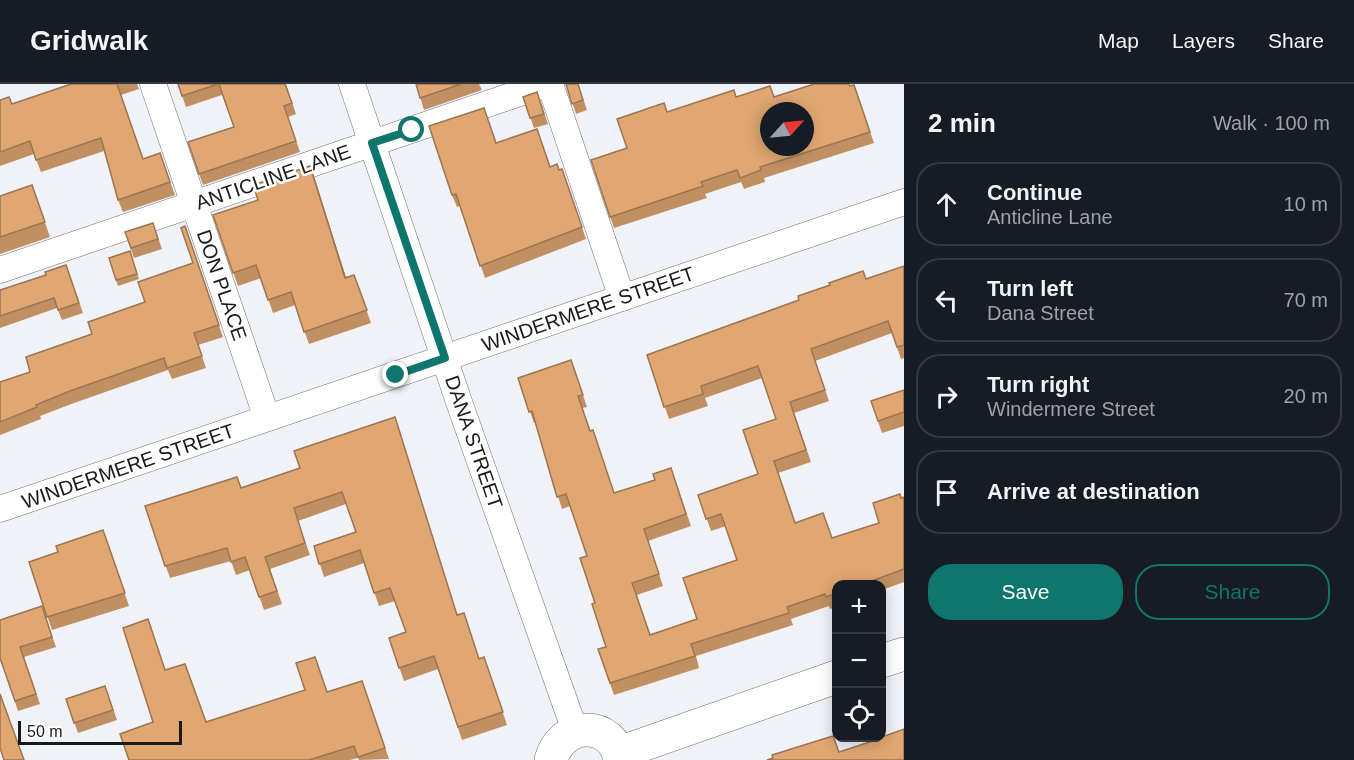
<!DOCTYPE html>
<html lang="en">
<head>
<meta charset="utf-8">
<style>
	body { margin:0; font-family:Helvetica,sans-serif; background:#242831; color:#f1f3f6 }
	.controls { position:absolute; right:18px; bottom:18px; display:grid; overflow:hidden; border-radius:12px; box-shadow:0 3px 15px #0003 }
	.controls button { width:54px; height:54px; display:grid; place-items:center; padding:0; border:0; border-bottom:2px solid #363941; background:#171b24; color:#f1f3f6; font:30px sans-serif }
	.compass { position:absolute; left:760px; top:18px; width:54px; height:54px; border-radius:50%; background:#171b24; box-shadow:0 3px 15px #0003; rotate:63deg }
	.scale { position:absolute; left:18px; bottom:15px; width:164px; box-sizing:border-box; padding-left:6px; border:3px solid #191a1c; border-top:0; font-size:16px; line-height:21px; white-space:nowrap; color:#191a1c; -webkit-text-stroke:4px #fff; paint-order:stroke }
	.stop { position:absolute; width:18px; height:18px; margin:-14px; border:4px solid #0f766e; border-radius:50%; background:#fff }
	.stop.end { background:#0f766e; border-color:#fff; box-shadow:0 2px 6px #0008 }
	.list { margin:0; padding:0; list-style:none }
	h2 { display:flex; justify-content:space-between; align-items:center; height:78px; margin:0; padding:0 24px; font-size:26px }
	h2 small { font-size:20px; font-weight:400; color:#9ea1a6 }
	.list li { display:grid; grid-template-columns:39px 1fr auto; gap:18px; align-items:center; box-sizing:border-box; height:84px; margin:0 12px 12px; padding:0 12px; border:2px solid #363941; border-radius:24px }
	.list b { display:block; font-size:22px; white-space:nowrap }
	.list p { margin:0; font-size:20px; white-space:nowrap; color:#9ea1a6 }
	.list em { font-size:20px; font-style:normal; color:#9ea1a6 }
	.actions { display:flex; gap:12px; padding:18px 24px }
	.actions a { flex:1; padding:14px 0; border:2px solid #0f766e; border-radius:24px; text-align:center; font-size:21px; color:#0f766e }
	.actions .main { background:#0f766e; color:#fff }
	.icon { flex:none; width:33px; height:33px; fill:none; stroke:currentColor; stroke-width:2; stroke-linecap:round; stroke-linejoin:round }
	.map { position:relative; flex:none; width:904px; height:676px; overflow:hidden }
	header { display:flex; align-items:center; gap:36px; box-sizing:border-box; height:84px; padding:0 30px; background:#171b24; border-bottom:2px solid #363941 }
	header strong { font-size:28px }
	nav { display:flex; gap:33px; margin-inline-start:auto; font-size:21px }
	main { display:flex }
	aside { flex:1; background:#171b24 }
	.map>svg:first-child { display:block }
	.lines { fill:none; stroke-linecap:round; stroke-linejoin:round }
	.minor-casing { stroke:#6e6f75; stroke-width:27 }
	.major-casing { stroke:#6e6f75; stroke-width:34 }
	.minor { stroke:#fff; stroke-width:26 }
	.major { stroke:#fff; stroke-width:33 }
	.wall { fill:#c19062 }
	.shaded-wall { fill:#9d7550 }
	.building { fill:#e0a772; stroke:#9d7550; stroke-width:1.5; fill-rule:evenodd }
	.route { stroke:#0f766e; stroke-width:8 }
	.labels { text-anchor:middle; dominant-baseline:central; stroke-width:5; stroke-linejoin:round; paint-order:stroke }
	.street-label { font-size:20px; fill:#191a1c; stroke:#fff }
</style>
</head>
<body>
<header>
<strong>Gridwalk</strong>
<nav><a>Map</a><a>Layers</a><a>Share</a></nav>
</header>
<main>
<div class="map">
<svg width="904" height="676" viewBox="0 0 904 676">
	<rect width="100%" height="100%" fill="#f0f2f8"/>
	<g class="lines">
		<defs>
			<g id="minor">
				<path d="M153 0 267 334"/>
				<path d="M352 0 459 318 575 647"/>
				<path d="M550 0 622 214"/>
				<path d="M0 186 546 0"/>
				<path d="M0 425 904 118"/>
			</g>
			<g id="major">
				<path d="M882 577 904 570"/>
				<path d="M619 669 836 593"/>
				<path d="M551 676C561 637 613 635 620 676"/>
			</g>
		</defs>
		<use href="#minor" class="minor-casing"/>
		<use href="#major" class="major-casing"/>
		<use href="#minor" class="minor"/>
		<use href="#major" class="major"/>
	</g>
	<g class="wall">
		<path d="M71 0H137L139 5 121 11 143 75 160 69 175 111 123 128 118 116 104 67 41 88 34 70 0 82V16L12 20Z"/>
		<path d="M178 0H286L296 30 288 33 300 68 203 101 188 58 234 43 222 11 186 23Z"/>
		<path d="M416 0H479L482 6 424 26Z"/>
		<path d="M566 0H578L587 26 576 30Z"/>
		<path d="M854 1 874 59 764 94 765 98 744 105 741 98 705 110 707 114 614 144 591 76 627 64 667 28 737 13H774L850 2Z"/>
		<path d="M537 8 548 40 534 44 523 13Z"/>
		<path d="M496 59 559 86 562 85 586 155 485 194 460 122 457 123 452 111Z"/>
		<path d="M310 82 346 193 354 191 371 239 309 260 295 221 273 229 261 194 238 202 213 131 258 116Z"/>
		<path d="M32 101 50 153 0 170V112Z"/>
		<path d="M153 139 162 165 134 174 125 148Z"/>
		<path d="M185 142 223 253 198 261 206 284 172 295 168 286 74 319 40 332 41 335 0 351V298L30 288 145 218 193 179Z"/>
		<path d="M130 167 139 195 118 202 109 174Z"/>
		<path d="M66 181 83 229 62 236 57 224 0 244V206L46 191Z"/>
		<path d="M904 182V274L901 275 892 249 815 277 829 317 794 329 811 378 778 389 795 439 832 454 879 439 901 414 904 413V498L882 506V501H837V523L830 525 829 522 791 535 793 541 696 572 699 584 614 611 598 565 606 563 595 519 587 472 570 422 562 425 535 339H534L518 294 571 276 587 323 582 324 590 347 614 409 655 396 671 384 691 442 648 457 663 502 637 511 650 551 697 535 737 476 726 442 711 447 698 411 758 390 776 335 762 294 705 314 708 322 669 335 647 271Z"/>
		<path d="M904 306V342L882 349 871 317Z"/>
		<path d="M399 346 457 531 479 575 484 573 507 641 462 656 438 585 404 597 389 554 406 548 395 517 379 522 364 479 324 493 314 462 356 448 346 420 298 437 310 471 270 485 282 520 264 526 250 486 236 491 231 477 170 494 145 422 241 404 300 384Z"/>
		<path d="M103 446 129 522 52 546 29 478 58 468Z"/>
		<path d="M42 522 56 563 24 573 40 620 18 627 0 574Z"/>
		<path d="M166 586 206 638 327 608 362 597 389 675 359 676 358 674 350 676H129L153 638Z"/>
		<path d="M105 602 117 636 78 649 66 615Z"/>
	</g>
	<path class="shaded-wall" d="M310 82 315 95 350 207 345 194Z"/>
	<g class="building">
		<path d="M71 0H117L143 75 160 69 170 98 118 116 101 54 36 76 30 57 0 68V16L9 13 12 20Z"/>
		<path d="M178 0H218L182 12Z"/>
		<path d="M219 0H285L292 19 284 22 296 57 199 90 188 58 234 43Z"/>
		<path d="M416 0H461L420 14Z"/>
		<path d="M566 0H578L583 16 572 20Z"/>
		<path d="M814 0H849L850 2 854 1 870 48 760 83 761 86 740 94 737 86 701 98 703 102 610 133 591 76 627 64 617 35 664 19 667 28 734 6 736 13 770 2 774 13ZM769 27H805V63H769Z"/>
		<path d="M537 8 544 30 530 34 523 13Z"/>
		<path d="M484 24 496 59 537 45 550 83 557 80 559 86 562 85 582 143 480 182 456 110 452 111 429 42Z"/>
		<path d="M310 82 345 194 354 191 367 226 304 248 291 208 268 216 256 181 233 189 213 131 258 116 253 101Z"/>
		<path d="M32 101 45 138 0 153V112Z"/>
		<path d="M153 139 158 155 131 164 125 148Z"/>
		<path d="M185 142 219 241 194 249 202 272 167 284 164 274 70 307 36 321 37 323 0 338V298L30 288 26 273 92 250 88 238 145 218 138 198 193 179 181 144Z"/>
		<path d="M130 167 137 190 116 196 109 174Z"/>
		<path d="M66 181 79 219 58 226 54 214 0 232V206L46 191 45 188Z"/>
		<path d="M904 182V261L897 263 888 237 811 265 825 306 790 318 806 366 774 377 795 439 823 429 832 454 879 439 873 419 900 410 901 414 904 413V485L861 501H837V509L826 513 825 510 787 523 789 529 691 560 695 572 610 599 598 565 606 563 592 520 595 519 580 474 587 472 566 410 557 413 532 327 529 328 518 294 571 276 583 311 578 312 590 347 593 346 614 409 655 396 653 390 671 384 686 430 644 445 659 490 632 499 650 551 697 535 683 494 737 476 721 430 706 435 698 411 758 390 743 346 776 335 758 282 701 302 703 310 664 323 647 271 799 216 798 212 830 201 829 199 863 187 866 195Z"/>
		<path d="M904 306V328L878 337 871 317Z"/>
		<path d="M395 333 457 531 464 529 479 575 484 573 503 628 458 643 434 572 399 584 389 554 406 548 390 504 374 509 360 466 319 480 314 462 356 448 342 408 294 424 305 459 265 473 277 507 259 513 245 473 231 478 227 464 165 482 145 422 237 393 241 404 300 384 294 367Z"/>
		<path d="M103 446 125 509 47 533 29 478 58 468 56 462Z"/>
		<path d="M42 522 52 553 20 563 36 610 15 617 0 574V536Z"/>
		<path d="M148 535 165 586 185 580 206 638 305 606 296 579 315 573 327 608 362 597 385 664 358 673 354 662 309 676H129L120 650 153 638 123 544Z"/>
		<path d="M105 602 113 626 74 639 66 615Z"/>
		<path d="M0 610 24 676H4L0 664Z"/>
		<path d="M904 645V676H767L773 674 772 671 833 652 839 668 882 654V653Z"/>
	</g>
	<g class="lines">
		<path class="route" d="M396 291 445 274 372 59 412 46"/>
	</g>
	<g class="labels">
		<g class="street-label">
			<text transform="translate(273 93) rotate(-19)">ANTICLINE LANE</text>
			<text transform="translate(222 201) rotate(71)">DON PLACE</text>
			<text transform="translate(588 225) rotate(-19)">WINDERMERE STREET</text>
			<text transform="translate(474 358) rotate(71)">DANA STREET</text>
			<text transform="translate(128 382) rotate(-19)">WINDERMERE STREET</text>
		</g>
	</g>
</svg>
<div class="controls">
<button>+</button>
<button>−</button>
<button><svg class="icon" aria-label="locate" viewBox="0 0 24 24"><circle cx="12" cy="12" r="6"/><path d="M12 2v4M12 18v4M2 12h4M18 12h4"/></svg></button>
</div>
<svg class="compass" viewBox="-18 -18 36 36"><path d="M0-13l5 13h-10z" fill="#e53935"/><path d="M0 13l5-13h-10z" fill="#9ea1a6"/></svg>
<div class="scale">50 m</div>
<div class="stop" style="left:412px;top:46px"></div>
<div class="stop end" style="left:396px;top:291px"></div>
</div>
<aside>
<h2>2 min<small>Walk · 100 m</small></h2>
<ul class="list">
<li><svg class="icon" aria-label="ahead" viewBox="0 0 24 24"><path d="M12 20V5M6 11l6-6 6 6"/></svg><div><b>Continue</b><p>Anticline Lane</p></div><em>10 m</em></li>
<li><svg class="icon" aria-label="left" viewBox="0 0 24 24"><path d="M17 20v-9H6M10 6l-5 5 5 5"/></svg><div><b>Turn left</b><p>Dana Street</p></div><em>70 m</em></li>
<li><svg class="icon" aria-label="right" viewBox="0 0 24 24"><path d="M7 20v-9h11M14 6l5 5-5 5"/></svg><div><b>Turn right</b><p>Windermere Street</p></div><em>20 m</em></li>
<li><svg class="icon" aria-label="arrive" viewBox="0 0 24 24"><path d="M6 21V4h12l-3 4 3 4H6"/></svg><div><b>Arrive at destination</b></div></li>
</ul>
<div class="actions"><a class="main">Save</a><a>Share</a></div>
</aside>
</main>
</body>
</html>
